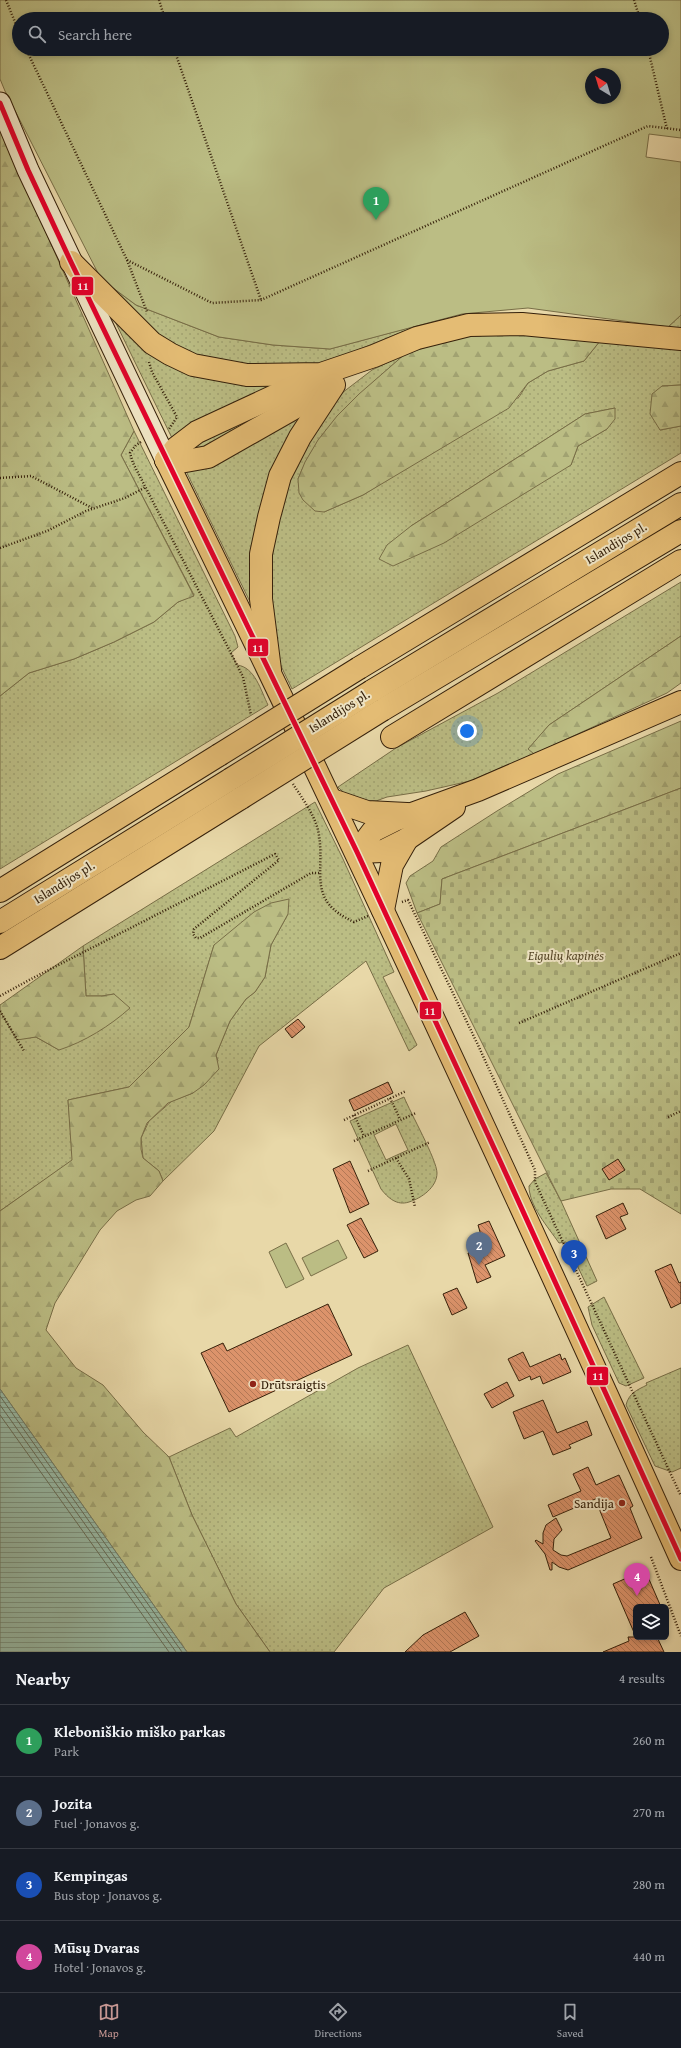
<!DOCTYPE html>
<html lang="en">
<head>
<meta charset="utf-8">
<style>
	body { margin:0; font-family:"Gentium Book Plus",serif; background:#242831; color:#f1f3f6 }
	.controls { position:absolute; right:12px; bottom:12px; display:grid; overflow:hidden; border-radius:6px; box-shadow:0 2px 6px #0003 }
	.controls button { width:36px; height:36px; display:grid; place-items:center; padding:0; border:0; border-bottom:1px solid #363941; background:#171b24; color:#f1f3f6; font:20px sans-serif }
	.compass { position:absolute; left:585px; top:68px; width:36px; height:36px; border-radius:50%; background:#171b24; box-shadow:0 2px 6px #0003; rotate:322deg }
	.you { position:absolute; left:467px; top:731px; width:14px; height:14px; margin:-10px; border:3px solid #fff; border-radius:50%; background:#1a73e8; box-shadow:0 0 0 6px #1a73e833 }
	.badge { display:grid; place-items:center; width:26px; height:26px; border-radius:50%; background:#c59692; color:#fff; font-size:13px; font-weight:700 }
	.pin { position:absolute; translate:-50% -33px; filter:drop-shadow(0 1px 2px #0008) }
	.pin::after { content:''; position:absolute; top:21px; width:14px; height:12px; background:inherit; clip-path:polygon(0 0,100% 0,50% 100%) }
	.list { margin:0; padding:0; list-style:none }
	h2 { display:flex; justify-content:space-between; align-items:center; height:52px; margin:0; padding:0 16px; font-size:17px }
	h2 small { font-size:13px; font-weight:400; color:#9ea1a6 }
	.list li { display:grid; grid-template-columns:26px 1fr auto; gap:12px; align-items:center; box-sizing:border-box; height:72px; padding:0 16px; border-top:1px solid #363941 }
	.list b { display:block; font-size:15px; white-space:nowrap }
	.list p { margin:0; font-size:13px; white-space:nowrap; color:#9ea1a6 }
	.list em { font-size:13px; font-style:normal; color:#9ea1a6 }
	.icon { flex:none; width:22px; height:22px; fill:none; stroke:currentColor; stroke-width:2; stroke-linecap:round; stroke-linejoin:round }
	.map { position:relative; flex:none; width:681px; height:1652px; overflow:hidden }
	.search { position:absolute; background:#171b24; box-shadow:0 2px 6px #0003; left:12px; right:12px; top:12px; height:44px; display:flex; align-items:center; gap:10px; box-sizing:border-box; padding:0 14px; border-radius:22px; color:#9ea1a6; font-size:15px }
	.sheet { height:340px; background:#171b24 }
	nav { display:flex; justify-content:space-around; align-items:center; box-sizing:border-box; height:56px; border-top:1px solid #363941; background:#171b24; font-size:11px; color:#9ea1a6 }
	nav a { display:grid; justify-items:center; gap:2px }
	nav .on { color:#c59692 }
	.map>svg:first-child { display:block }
	.grass { fill:url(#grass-dots); stroke:#786e47; fill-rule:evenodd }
	.forest { fill:url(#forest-firs); stroke:#786e47 }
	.cemetery { fill:url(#cemetery-stones); stroke:#786e47 }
	.park { fill:#bbbd84; stroke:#786e47; fill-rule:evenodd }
	.water { fill:url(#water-rules); stroke:#707c68 }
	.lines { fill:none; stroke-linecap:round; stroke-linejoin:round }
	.shore { stroke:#666d58; stroke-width:1 }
	.building { fill:url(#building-back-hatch); stroke:#35200a }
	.secondary-casing { stroke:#35200a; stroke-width:23 }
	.primary-casing { stroke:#35200a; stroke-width:24 }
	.highway-casing { stroke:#35200a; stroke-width:24 }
	.path { stroke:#35200a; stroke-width:2.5; stroke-dasharray:1 2; stroke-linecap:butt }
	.secondary { stroke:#f0e6c6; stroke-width:21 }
	.primary { stroke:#e4bc74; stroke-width:22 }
	.highway { stroke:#e4bc74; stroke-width:22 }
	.highway-bridge-casing { stroke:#35200a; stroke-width:24; stroke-linecap:butt }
	.highway-bridge { stroke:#e4bc74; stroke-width:22 }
	.bus-1-casing { stroke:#f0e6c6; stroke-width:8 }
	.bus-1 { stroke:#e4002b; stroke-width:5 }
	.poi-dot { fill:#8f2418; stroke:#f0e6c6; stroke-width:1.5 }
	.labels { text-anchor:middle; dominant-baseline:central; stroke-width:4; stroke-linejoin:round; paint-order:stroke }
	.street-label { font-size:13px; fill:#35200a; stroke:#f0e6c6 }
	.park-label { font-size:13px; font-style:italic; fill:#564728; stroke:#f0e6c6 }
	.poi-label { font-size:13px; fill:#35200a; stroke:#f0e6c6; text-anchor:start }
	.line-badge { stroke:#f0e6c6; stroke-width:1.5 }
	.badge-label { font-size:11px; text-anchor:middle; font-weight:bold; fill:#fff }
</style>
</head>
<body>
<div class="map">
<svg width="681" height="1652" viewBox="0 0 681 1652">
	<defs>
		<pattern id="grass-dots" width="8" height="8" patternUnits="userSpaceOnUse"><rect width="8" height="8" fill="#bbbd84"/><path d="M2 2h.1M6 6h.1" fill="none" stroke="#a1a271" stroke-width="1.8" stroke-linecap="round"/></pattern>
		<pattern id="forest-firs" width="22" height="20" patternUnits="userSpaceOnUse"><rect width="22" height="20" fill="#bbbd84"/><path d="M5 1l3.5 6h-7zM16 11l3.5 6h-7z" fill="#a1a271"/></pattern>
		<pattern id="cemetery-stones" width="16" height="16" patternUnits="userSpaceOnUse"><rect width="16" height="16" fill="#bbbd84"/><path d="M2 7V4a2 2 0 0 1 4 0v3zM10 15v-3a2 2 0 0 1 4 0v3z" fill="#a1a271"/></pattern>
		<pattern id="water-rules" width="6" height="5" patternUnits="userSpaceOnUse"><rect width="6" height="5" fill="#97baa6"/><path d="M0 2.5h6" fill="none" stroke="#7c9785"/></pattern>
		<pattern id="building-back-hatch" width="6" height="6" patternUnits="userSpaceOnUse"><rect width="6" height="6" fill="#dc936b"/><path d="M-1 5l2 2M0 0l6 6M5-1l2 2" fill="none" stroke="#b37856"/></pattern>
	</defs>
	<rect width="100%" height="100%" fill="#e8d8a8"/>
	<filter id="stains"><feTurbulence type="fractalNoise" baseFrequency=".005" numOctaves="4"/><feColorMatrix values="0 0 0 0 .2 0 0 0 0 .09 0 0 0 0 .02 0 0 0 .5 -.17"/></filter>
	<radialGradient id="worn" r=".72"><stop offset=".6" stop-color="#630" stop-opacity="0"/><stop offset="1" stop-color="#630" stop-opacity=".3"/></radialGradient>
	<g class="grass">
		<path d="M101 279 136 305 219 337 273 345 330 349 419 325 338 358 300 369 261 371 174 351Z"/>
		<path d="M110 311 135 336 286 382 172 438Z"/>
		<path d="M681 315V329L668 327Z"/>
		<path d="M600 341 681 348V385L662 386 660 430 681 426V453L292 689 272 647 269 595 273 550 285 479 320 418 342 393 372 370 405 354C364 391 319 425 298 479L324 512 363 495 519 397 528 383 548 371 584 361ZM615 408 607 429 578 446 571 465 411 526 585 414Z"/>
		<path d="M288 398 198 454 186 446Z"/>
		<path d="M315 401 308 416 253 608 185 469Z"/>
		<path d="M134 431 235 636 238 647 231 653 237 665C255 667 261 691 268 705L0 869V696L29 673 74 659 114 642 154 622 178 602 194 595 121 455Z"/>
		<path d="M681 582V636L549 725 529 749 534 754 470 781 426 791 387 797 376 801H363L348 797 338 787 396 748 498 693Z"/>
		<path d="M315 802 343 859 394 972 383 977 417 1045 409 1051 366 961 259 1046 214 1131 163 1181 159 1171 143 1158 141 1138 149 1121 172 1101 193 1093 218 1061 216 1055 230 1021 246 999 255 992 265 977 271 945 288 914 214 945 189 1027 129 1087 68 1100 73 1160 0 1211V1011L17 1039 36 1037 59 1050 114 994 102 996H86L83 946Z"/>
		<path d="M404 1097C410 1112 437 1160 437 1173 437 1187 422 1198 409 1202 397 1206 388 1198 381 1189L350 1121ZM396 1124 408 1150 386 1160 374 1135Z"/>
		<path d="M546 1173 561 1201 597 1281 587 1286 566 1242 559 1243C548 1227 529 1206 529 1186L535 1179Z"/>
		<path d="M604 1297 644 1378 626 1386 619 1383 592 1325 588 1307Z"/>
		<path d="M408 1345 493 1527 384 1588 334 1652H270L236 1604 192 1515 169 1457 230 1428 236 1437 358 1368Z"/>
		<path d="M681 1368V1468L672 1472 655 1466 626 1405C629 1393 637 1390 647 1385L646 1383Z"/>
	</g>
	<g class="forest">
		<path d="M0 129 134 431 121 455 194 596 178 602 154 622 114 642 74 659 29 673 0 696Z"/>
		<path d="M484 332 515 333 600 341 584 361 548 371 528 383 509 408 363 495 324 512 315 511 303 500 299 493 298 479 305 462 318 440 337 416 359 394 405 354 445 341Z"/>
		<path d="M681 385V426L660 430 650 414 652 394 662 386Z"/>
		<path d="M615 408V419L607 429 578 446 571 465 444 543 393 566 379 559 387 545 411 526 585 414Z"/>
		<path d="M681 636V683L667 693 534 754 528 749 549 725Z"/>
		<path d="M681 721V788L442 879 440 904 417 913 406 883 410 876 433 861 441 847 497 811 558 774Z"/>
		<path d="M289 899 288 914 271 945 265 977 255 992 246 999 230 1021 216 1055 219 1069 204 1085 193 1093 168 1103 147 1123 141 1138V1149L143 1158 159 1171 163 1181 150 1196 136 1200 117 1211 100 1230 55 1303 46 1330 76 1368 103 1385 143 1432 169 1457 192 1515 236 1604 270 1652H187L0 1389V1211L72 1160 68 1100 129 1087 189 1027 214 945 254 912 271 903Z"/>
		<path d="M83 946 86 996H102L114 994 130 1008C110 1026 84 1042 59 1050L36 1037 17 1040 0 1011V1005Z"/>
	</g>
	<path class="cemetery" d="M681 788V1214L640 1189H611L561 1201 417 913 440 904 442 879Z"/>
	<g class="park">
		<path d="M0 0H681V138L649 134 646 157 681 162V315L668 327 528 308 462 314 330 349 273 345 219 337 136 305 101 279 5 91 0 79ZM19 19H662V49H19ZM591 74H615V98H591Z"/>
		<path d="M338 1240 347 1258 311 1276 302 1258Z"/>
		<path d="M286 1243 304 1279 286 1288 269 1252Z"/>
	</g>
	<path class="water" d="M0 1389 187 1652H0Z"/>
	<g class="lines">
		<g class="shore">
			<path d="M0 1396 182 1652"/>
			<path d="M0 1405 176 1652"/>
			<path d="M0 1415 169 1652"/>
		</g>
	</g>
	<g class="building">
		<path d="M298 1019 305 1027 292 1038 285 1029Z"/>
		<path d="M388 1082 393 1093 354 1111 349 1100Z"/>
		<path d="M618 1159 625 1170 609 1180 602 1169Z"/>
		<path d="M350 1161 369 1204 350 1213 333 1169Z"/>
		<path d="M623 1203 628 1214 620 1217 626 1229 606 1239 596 1216Z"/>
		<path d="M361 1218 378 1251 364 1258 347 1225Z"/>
		<path d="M489 1221 505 1256 485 1265 491 1277 477 1283 468 1253 485 1249 478 1225Z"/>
		<path d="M671 1264 679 1283 681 1282V1303L671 1308 655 1271Z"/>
		<path d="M457 1288 467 1308 452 1315 443 1294Z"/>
		<path d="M328 1304 352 1355 229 1412 201 1353 223 1343 227 1351Z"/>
		<path d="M523 1352 530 1367 560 1354 562 1360 565 1358 571 1372 543 1384 540 1376 531 1380 530 1376 519 1381 508 1359Z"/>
		<path d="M507 1382 514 1396 492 1408 484 1394Z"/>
		<path d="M543 1400 557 1433 587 1421 592 1435 569 1445 571 1448 553 1455 543 1431 524 1439 513 1412Z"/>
		<path d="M588 1467 596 1485 619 1475 633 1506 630 1508 642 1538 568 1570 559 1567 552 1562V1570H550L545 1554 535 1541 536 1540 543 1544V1533L546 1525 556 1518 562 1530 554 1539 553 1550 561 1555 567 1556 611 1538 600 1511V1497L553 1517 548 1505 581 1491 573 1474Z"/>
		<path d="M645 1570 661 1607H636V1637H657L664 1652H603L629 1641 628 1637H636L613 1584Z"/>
		<path d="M465 1612 479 1636 450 1652H405L423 1635Z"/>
	</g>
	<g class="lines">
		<defs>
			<path id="secondary" d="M0 103 28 170 166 460"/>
			<path id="primary" d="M166 460C345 823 515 1190 681 1559"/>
			<g id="highway">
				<path d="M71 262 152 343 170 354 193 365 247 375 321 374 374 356 417 338 469 325 522 324 681 339"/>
				<path d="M166 460 180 462 208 457 331 387"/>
				<path d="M166 460 176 448 197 432 311 379"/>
				<path d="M359 668 681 473"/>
				<path d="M270 670 261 599V554L269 517 280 476 300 437 334 385"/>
				<path d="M372 691 681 504"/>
				<path d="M382 710 681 531"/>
				<path d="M392 737 681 561"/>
				<path d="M332 800 367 812 407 814"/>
				<path d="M357 852 373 831 395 820 478 790 681 702"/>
				<path d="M357 852 383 851 407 839 454 807"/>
				<path d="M0 891 219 755"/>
				<path d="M383 910 392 865 407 839"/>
				<path d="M0 922 231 779"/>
				<path d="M0 948 241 798"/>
			</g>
		</defs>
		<use href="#secondary" class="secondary-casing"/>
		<use href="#primary" class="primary-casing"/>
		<use href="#highway" class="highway-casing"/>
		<g class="path">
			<path d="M6 0 19 32"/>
			<path d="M159 0 165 19"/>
			<path d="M634 0 640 19"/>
			<path d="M26 49 127 260 147 312"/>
			<path d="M174 49 261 300"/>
			<path d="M648 49 667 129"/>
			<path d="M127 260 212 303 261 300 648 126 681 130"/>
			<path d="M149 362 152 372 177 417 169 429"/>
			<path d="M141 442 136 445 130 453 133 463 237 665 243 677 251 715"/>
			<path d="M0 478 31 476 94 509"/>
			<path d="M0 548 47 531 86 511 125 498 146 487"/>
			<path d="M293 784C302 798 314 814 318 830 327 871 304 899 354 922L368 916"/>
			<path d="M402 902 408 900 478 1045 535 1170V1182L681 1496"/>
			<path d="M0 996 33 978 275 854 279 860 194 929 193 934 196 938H200L311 873H319"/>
			<path d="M0 1011 24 1051"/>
			<path d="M519 1023 681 953"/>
			<path d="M390 1098 400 1119"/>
			<path d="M354 1115 364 1136"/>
			<path d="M668 1117 681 1111"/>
			<path d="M344 1120 406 1091"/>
			<path d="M354 1141 416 1113"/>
			<path d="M396 1158 409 1179 415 1207"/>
			<path d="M368 1171 430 1142"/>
			<path d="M651 1557 681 1636"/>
		</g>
		<use href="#secondary" class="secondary"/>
		<use href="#primary" class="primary"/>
		<use href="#highway" class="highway"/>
		<defs>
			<g id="highway-bridge">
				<path d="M219 755 359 668"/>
				<path d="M231 779 372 691"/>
				<path d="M241 798 382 710"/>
			</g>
		</defs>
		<use href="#highway-bridge" class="highway-bridge-casing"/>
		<use href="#highway-bridge" class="highway-bridge"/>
		<defs>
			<path id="bus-1" d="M0 103 28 170 71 262 357 852 501 1163 681 1559"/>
		</defs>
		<use href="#bus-1" class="bus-1-casing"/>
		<use href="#bus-1" class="bus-1"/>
	</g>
	<g class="poi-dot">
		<circle cx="253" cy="1384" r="4"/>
		<circle cx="622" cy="1503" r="4"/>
	</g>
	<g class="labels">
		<g class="street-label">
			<text transform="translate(616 543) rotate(-31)">Islandijos pl.</text>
			<text transform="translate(339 711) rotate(-32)">Islandijos pl.</text>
			<text transform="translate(64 882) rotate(-32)">Islandijos pl.</text>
		</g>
		<g class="park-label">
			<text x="566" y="955">Eigulių kapinės</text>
		</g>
		<g class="poi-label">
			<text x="261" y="1384">Drūtsraigtis</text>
			<text x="614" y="1503" text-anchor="end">Sandija</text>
		</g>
	</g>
	<g class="line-badge">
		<rect x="71" y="276" width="23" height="20" rx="4" fill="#e4002b"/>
		<rect x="247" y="638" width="22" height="19" rx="4" fill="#e4002b"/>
		<rect x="419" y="1001" width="23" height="19" rx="4" fill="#e4002b"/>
		<rect x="586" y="1366" width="23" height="20" rx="4" fill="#e4002b"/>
	</g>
	<g class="badge-label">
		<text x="83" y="290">11</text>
		<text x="258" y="652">11</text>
		<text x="430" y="1015">11</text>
		<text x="598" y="1380">11</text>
	</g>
	<rect width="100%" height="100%" filter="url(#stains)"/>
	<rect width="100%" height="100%" fill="url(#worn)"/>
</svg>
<div class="controls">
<button><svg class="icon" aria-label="layers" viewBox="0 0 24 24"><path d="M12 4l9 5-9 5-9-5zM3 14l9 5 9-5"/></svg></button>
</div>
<svg class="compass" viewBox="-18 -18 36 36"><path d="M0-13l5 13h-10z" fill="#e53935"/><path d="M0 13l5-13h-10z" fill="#9ea1a6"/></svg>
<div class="you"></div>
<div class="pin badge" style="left:376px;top:220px;background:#2e9e5b">1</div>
<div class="pin badge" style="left:479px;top:1265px;background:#5c6f8a">2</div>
<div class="pin badge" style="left:574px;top:1273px;background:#1a4fb4">3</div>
<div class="pin badge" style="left:637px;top:1596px;background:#d1479c">4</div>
<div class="search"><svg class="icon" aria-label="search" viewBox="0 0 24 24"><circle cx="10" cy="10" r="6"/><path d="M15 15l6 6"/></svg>Search here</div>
</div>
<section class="sheet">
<h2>Nearby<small>4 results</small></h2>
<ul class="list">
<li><span class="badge" style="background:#2e9e5b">1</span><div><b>Kleboniškio miško parkas</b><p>Park</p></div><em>260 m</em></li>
<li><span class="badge" style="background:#5c6f8a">2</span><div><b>Jozita</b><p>Fuel · Jonavos g.</p></div><em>270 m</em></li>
<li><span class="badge" style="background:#1a4fb4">3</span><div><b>Kempingas</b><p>Bus stop · Jonavos g.</p></div><em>280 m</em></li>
<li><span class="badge" style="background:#d1479c">4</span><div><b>Mūsų Dvaras</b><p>Hotel · Jonavos g.</p></div><em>440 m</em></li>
</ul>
</section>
<nav>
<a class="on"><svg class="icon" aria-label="map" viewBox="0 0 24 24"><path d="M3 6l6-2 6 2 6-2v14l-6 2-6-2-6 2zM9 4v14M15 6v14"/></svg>Map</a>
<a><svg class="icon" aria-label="directions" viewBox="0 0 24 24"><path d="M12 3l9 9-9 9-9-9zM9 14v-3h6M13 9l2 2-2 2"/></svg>Directions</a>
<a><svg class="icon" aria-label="saved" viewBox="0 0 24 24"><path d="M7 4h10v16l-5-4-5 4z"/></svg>Saved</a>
</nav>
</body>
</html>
